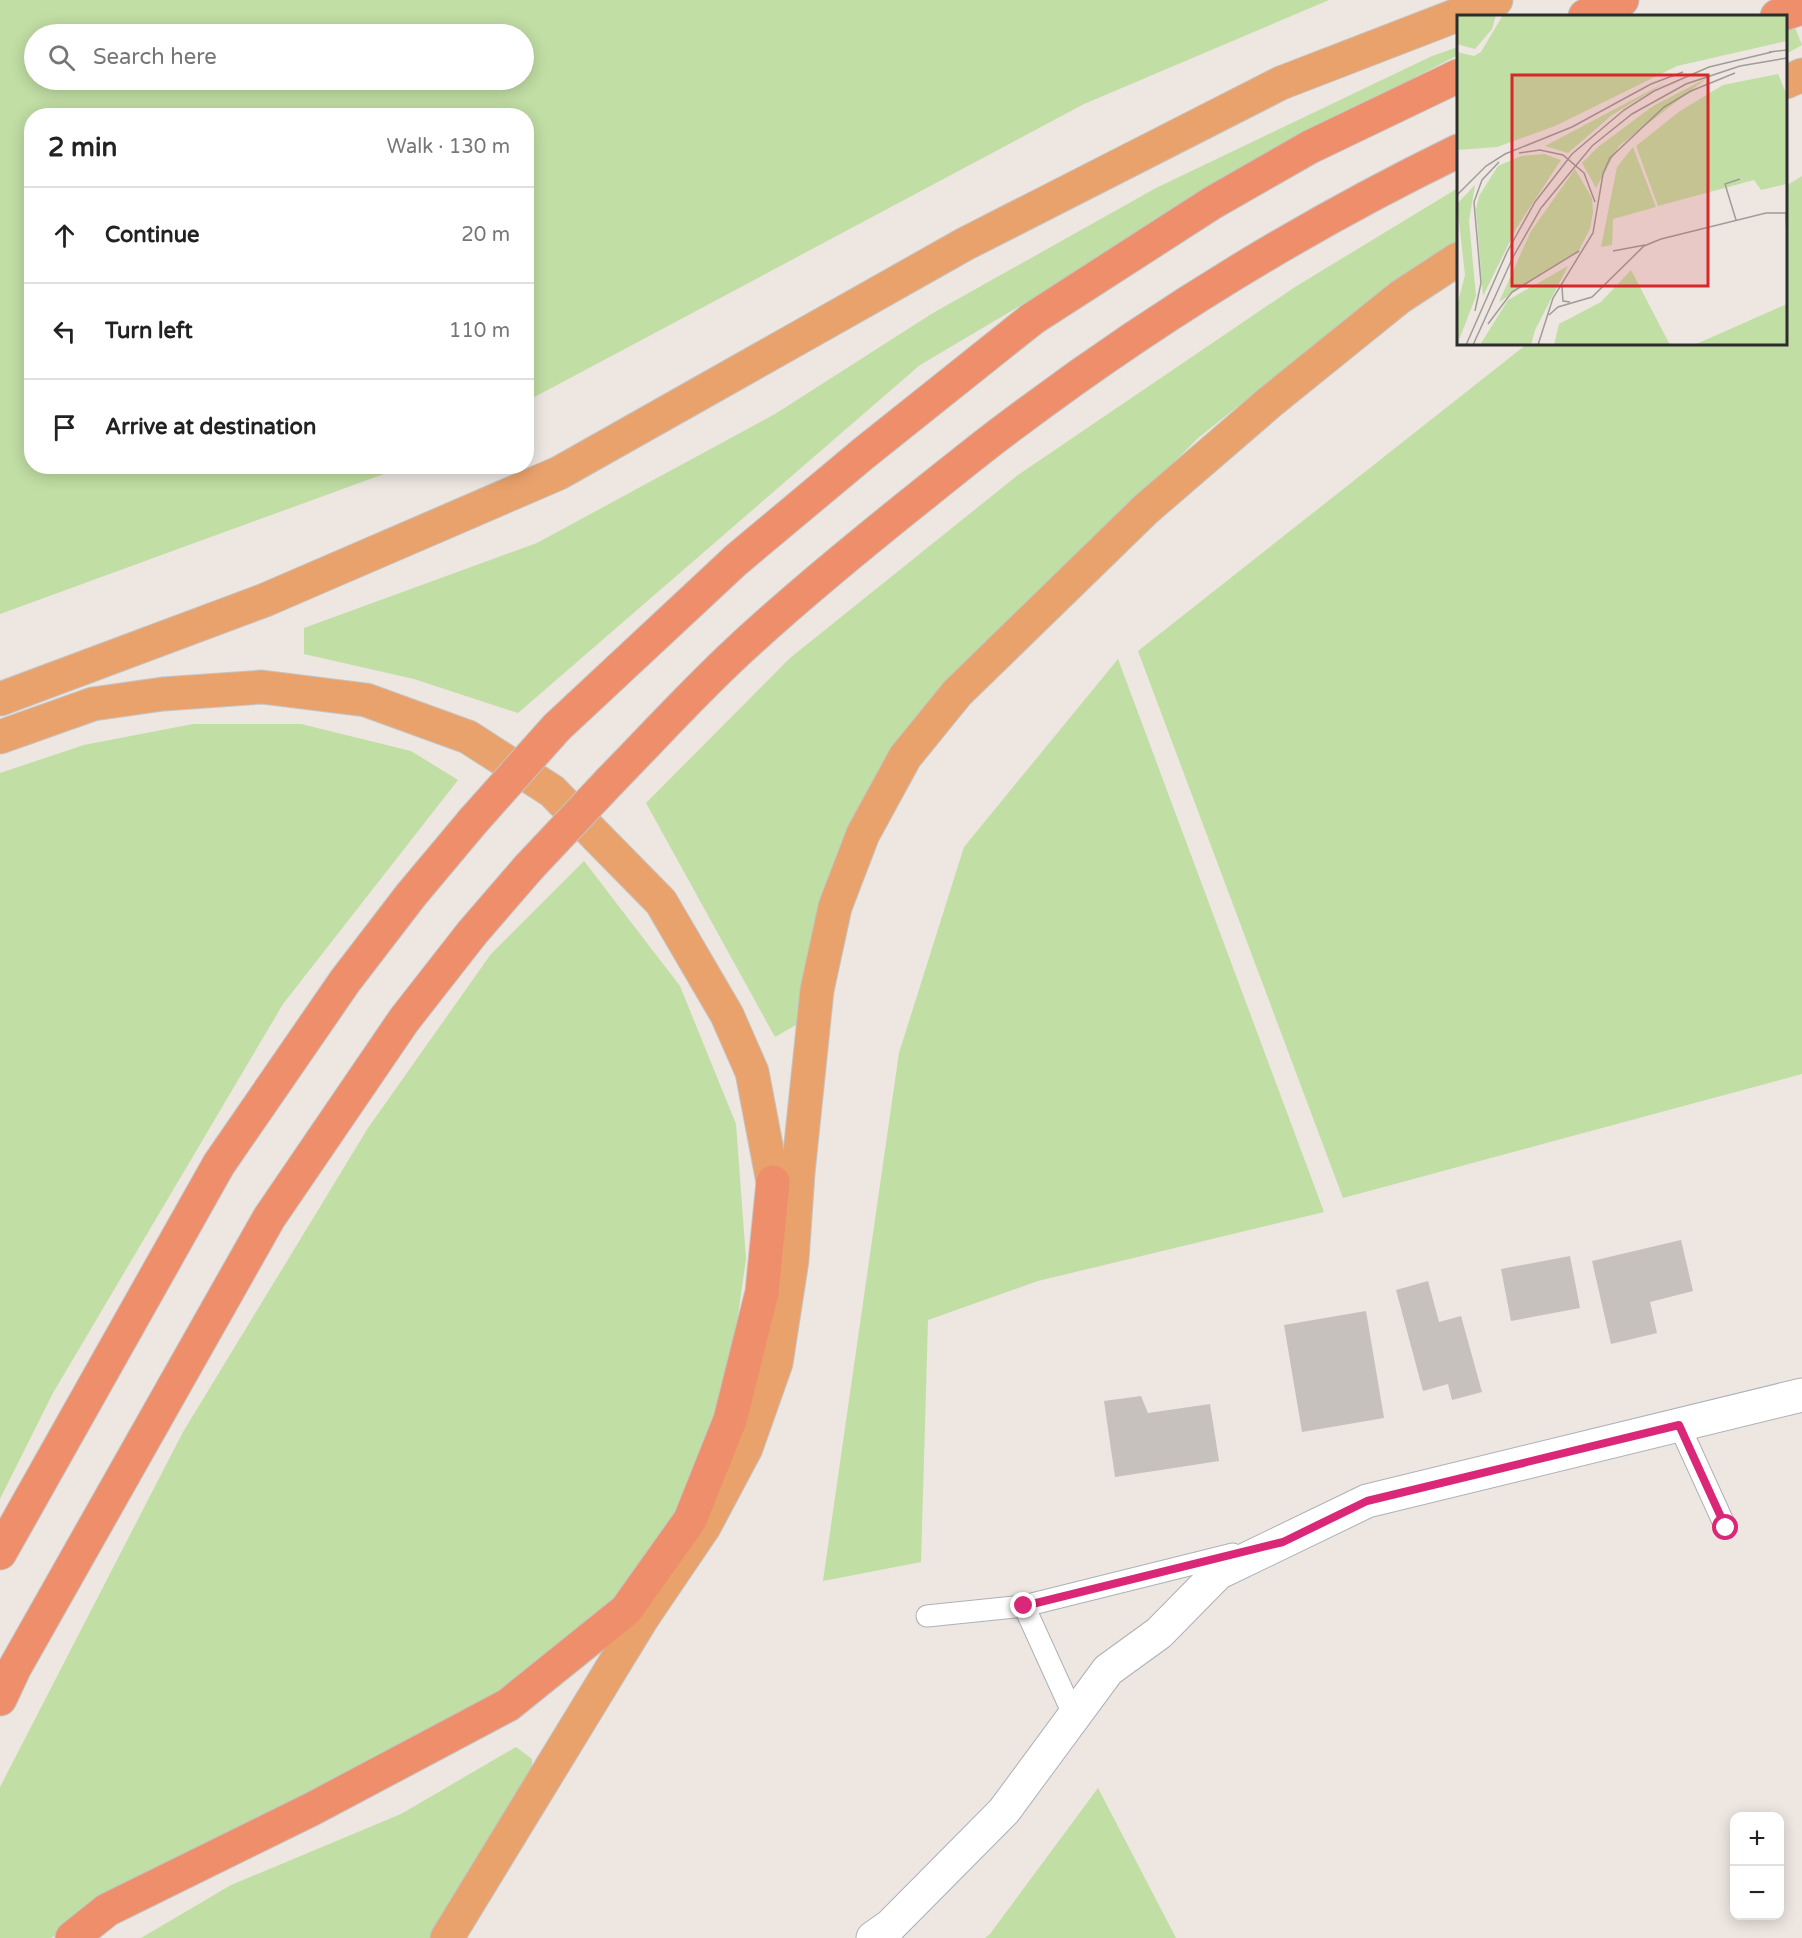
<!DOCTYPE html>
<html lang="en">
<head>
<meta charset="utf-8">
<style>
	body { margin:0; font-family:"Varela Round",sans-serif; background:#f6f6f6; color:#222 }
	.controls { position:absolute; right:18px; bottom:18px; display:grid; overflow:hidden; border-radius:12px; box-shadow:0 3px 15px #0003 }
	.controls button { width:54px; height:54px; display:grid; place-items:center; padding:0; border:0; border-bottom:2px solid #e0e0e0; background:#fff; color:#222; font:30px sans-serif }
	.stop { position:absolute; width:18px; height:18px; margin:-14px; border:4px solid #db2777; border-radius:50%; background:#fff }
	.stop.end { background:#db2777; border-color:#fff; box-shadow:0 2px 6px #0008 }
	.list { margin:0; padding:0; list-style:none }
	h2 { display:flex; justify-content:space-between; align-items:center; height:78px; margin:0; padding:0 24px; font-size:26px }
	h2 small { font-size:20px; font-weight:400; color:#767676 }
	.list li { display:grid; grid-template-columns:39px 1fr auto; gap:18px; align-items:center; box-sizing:border-box; height:96px; padding:0 24px; border-top:2px solid #e0e0e0 }
	.list b { display:block; font-size:22px; white-space:nowrap }
	.list em { font-size:20px; font-style:normal; color:#767676 }
	.icon { flex:none; width:33px; height:33px; fill:none; stroke:currentColor; stroke-width:2; stroke-linecap:round; stroke-linejoin:round }
	.map { position:relative; flex:none; width:1802px; height:1938px; overflow:hidden }
	.search { position:absolute; background:#fff; box-shadow:0 3px 15px #0003; left:24px; top:24px; width:510px; height:66px; display:flex; align-items:center; gap:15px; box-sizing:border-box; padding:0 21px; border-radius:33px; color:#767676; font-size:22px }
	.panel { position:absolute; background:#fff; box-shadow:0 3px 15px #0003; left:24px; top:108px; width:510px; height:366px; border-radius:24px }
	.map>svg:first-child { display:block }
	.green { fill:#c1dea4; fill-rule:evenodd }
	.building { fill:#c6c1bc }
	.lines { fill:none; stroke-linecap:round; stroke-linejoin:round }
	.service-casing { stroke:#adb1b8; stroke-width:23 }
	.minor-casing { stroke:#adb1b8; stroke-width:35 }
	.trunk-casing { stroke:#c4c4c4; stroke-width:35 }
	.motorway-casing { stroke:#c4c4c4; stroke-width:35 }
	.service { stroke:#fff; stroke-width:21 }
	.minor { stroke:#fff; stroke-width:33 }
	.trunk { stroke:#eaa26c; stroke-width:33 }
	.motorway { stroke:#ef8e6a; stroke-width:33 }
	.motorway-bridge-casing { stroke:#c4c4c4; stroke-width:35; stroke-linecap:butt }
	.motorway-bridge { stroke:#ef8e6a; stroke-width:33 }
	.route { stroke:#db2777; stroke-width:8 }
	.inset-road { fill:none; stroke:#a09c99; stroke-width:1.5 }
	.view { fill:#d62828; fill-opacity:0.15; stroke:#d62828; stroke-width:3 }
	.inset-edge { fill:none; stroke:#2d2d2d; stroke-width:3 }
</style>
</head>
<body>
<div class="map">
<svg width="1802" height="1938" viewBox="0 0 1802 1938">
	<rect width="100%" height="100%" fill="#ede6e1"/>
	<g class="green">
		<path d="M0 0H1329L1084 104 527 401 526 116H32V466L403 467 0 614ZM34 34H524V80H34Z"/>
		<path d="M1794 25 1802 45 1786 54V28Z"/>
		<path d="M1458 47V55L1341 116 920 365 518 713 414 679 304 654V628L537 543 775 414 933 313 1156 188 1432 56Z"/>
		<path d="M1802 176V1074L1343 1198 1138 651 1527 344H1786V186Z"/>
		<path d="M1458 188V243L1372 300 1198 438 989 648 890 757 801 1022 775 1037 646 803 790 658 1018 475 1295 287Z"/>
		<path d="M1118 659 1324 1212 1038 1281 928 1320 921 1562 823 1581 899 1053 964 847Z"/>
		<path d="M193 724H301L411 751 458 780 283 1004 53 1393 0 1499V773L84 745Z"/>
		<path d="M584 861 680 986 736 1124 746 1259 724 1415 685 1505 620 1601 504 1697 172 1867 51 1938H0V1787L183 1432 368 1128 491 954Z"/>
		<path d="M516 1747 532 1759V1780L431 1938H141L231 1885 401 1814Z"/>
		<path d="M1098 1788 1176 1938H985L990 1934Z"/>
	</g>
	<g class="building">
		<path d="M1681 1240 1693 1291 1650 1302 1657 1333 1611 1344 1592 1261Z"/>
		<path d="M1570 1256 1580 1308 1511 1321 1501 1269Z"/>
		<path d="M1428 1281 1439 1322 1461 1316 1482 1392 1452 1400 1448 1384 1423 1391 1396 1290Z"/>
		<path d="M1366 1311 1384 1418 1302 1432 1284 1325Z"/>
		<path d="M1141 1396 1148 1413 1210 1404 1219 1461 1115 1477 1104 1401Z"/>
	</g>
	<g class="lines">
		<defs>
			<g id="service">
				<path d="M1679 1425 1726 1528"/>
				<path d="M1024 1606 1074 1716"/>
				<path d="M927 1616 1024 1606 1233 1554"/>
			</g>
			<path id="minor" d="M873 1938 890 1926 1004 1811 1108 1670 1159 1633 1218 1573 1367 1501 1802 1395"/>
			<g id="trunk">
				<path d="M1786 82 1802 75"/>
				<path d="M0 699 265 600 559 473 965 244 1281 83 1496 0"/>
				<path d="M0 737 93 704 163 694 262 687 366 700 468 737 552 791 661 902 727 1015 752 1072 773 1182 774 1211"/>
				<path d="M447 1938 643 1617 704 1527 746 1448 776 1363 792 1260 798 1173 817 990 835 907 863 834 905 757 957 693 1146 509 1270 402 1400 297 1458 259"/>
			</g>
			<g id="motorway">
				<path d="M1585 16 1622 0"/>
				<path d="M1777 16 1802 8"/>
				<path d="M557 727 736 560 864 453 1032 319 1212 203 1310 147 1458 76"/>
				<path d="M610 781C652 738 693 693 737 652 797 596 861 544 925 493 954 470 983 446 1013 424 1150 321 1304 226 1458 151"/>
				<path d="M0 1553 219 1164 345 981 411 895 473 821"/>
				<path d="M0 1699 14 1669 269 1218 404 1020 472 933 529 867"/>
				<path d="M72 1938 107 1910 312 1809 508 1705 626 1610 690 1520 730 1420 762 1292 773 1182"/>
			</g>
		</defs>
		<use href="#service" class="service-casing"/>
		<use href="#minor" class="minor-casing"/>
		<use href="#trunk" class="trunk-casing"/>
		<use href="#motorway" class="motorway-casing"/>
		<use href="#service" class="service"/>
		<use href="#minor" class="minor"/>
		<use href="#trunk" class="trunk"/>
		<use href="#motorway" class="motorway"/>
		<defs>
			<g id="motorway-bridge">
				<path d="M473 821 557 727"/>
				<path d="M529 867 610 781"/>
			</g>
		</defs>
		<use href="#motorway-bridge" class="motorway-bridge-casing"/>
		<use href="#motorway-bridge" class="motorway-bridge"/>
	</g>
	<g class="lines">
		<path class="route" d="M1024 1606 1283 1542 1367 1501 1679 1425 1726 1528"/>
	</g>
	<g transform="translate(1457 15)">
		<rect width="330" height="330" fill="#ede6e1"/>
		<path d="M0 0H39L35 14 18 34 0 29ZM46 0H330V26L220 51 98 111 40 132 0 135V37L17 41 24 37ZM321 59 330 80V169L304 175 297 165 201 191 179 131 223 96 266 70ZM250 63 162 131 139 173 125 148 141 132 196 91ZM211 66 155 100 111 138 88 131ZM176 132 199 192 156 204 155 230 144 232 160 152ZM87 139 104 145 60 212 26 281 19 194 22 181 41 151 64 141ZM118 154 135 183 136 197 133 214 122 235 42 287 74 216ZM18 170 12 206 19 281 0 330V291L8 260 0 189ZM111 251 78 315 74 330H23L51 285ZM174 255 213 330H97L102 309 144 287ZM330 289V330H237Z" fill="#c1dea4"/>
		<path class="inset-road" d="M312 37 330 35M62 138 83 135 106 140 127 158 138 187M0 180 29 151 48 139 115 112 194 69 226 57M329 197 330 221M279 205 268 169 283 164M156 236 188 230M105 272 106 286 113 287M18 296 24 268 17 187 25 165 42 147M92 300 101 292 135 282 187 231 204 224 309 198H330M31 309 55 277 122 236M9 330 50 237 78 187 115 139 167 95 197 76 252 52 315 37M16 330 56 242 84 193 135 131 175 99 229 69 283 51 330 43M81 330 96 283 136 218 146 159 153 143 207 92 234 76 278 58"/>
		<path class="view" d="M55 60H251V271H55Z"/>
		<rect width="330" height="330" class="inset-edge"/>
	</g>
</svg>
<div class="controls">
<button>+</button>
<button>−</button>
</div>
<div class="stop" style="left:1726px;top:1528px"></div>
<div class="stop end" style="left:1024px;top:1606px"></div>
<div class="search"><svg class="icon" aria-label="search" viewBox="0 0 24 24"><circle cx="10" cy="10" r="6"/><path d="M15 15l6 6"/></svg>Search here</div>
<section class="panel">
<h2>2 min<small>Walk · 130 m</small></h2>
<ul class="list">
<li><svg class="icon" aria-label="ahead" viewBox="0 0 24 24"><path d="M12 20V5M6 11l6-6 6 6"/></svg><div><b>Continue</b></div><em>20 m</em></li>
<li><svg class="icon" aria-label="left" viewBox="0 0 24 24"><path d="M17 20v-9H6M10 6l-5 5 5 5"/></svg><div><b>Turn left</b></div><em>110 m</em></li>
<li><svg class="icon" aria-label="arrive" viewBox="0 0 24 24"><path d="M6 21V4h12l-3 4 3 4H6"/></svg><div><b>Arrive at destination</b></div></li>
</ul>
</section>
</div>
</body>
</html>
